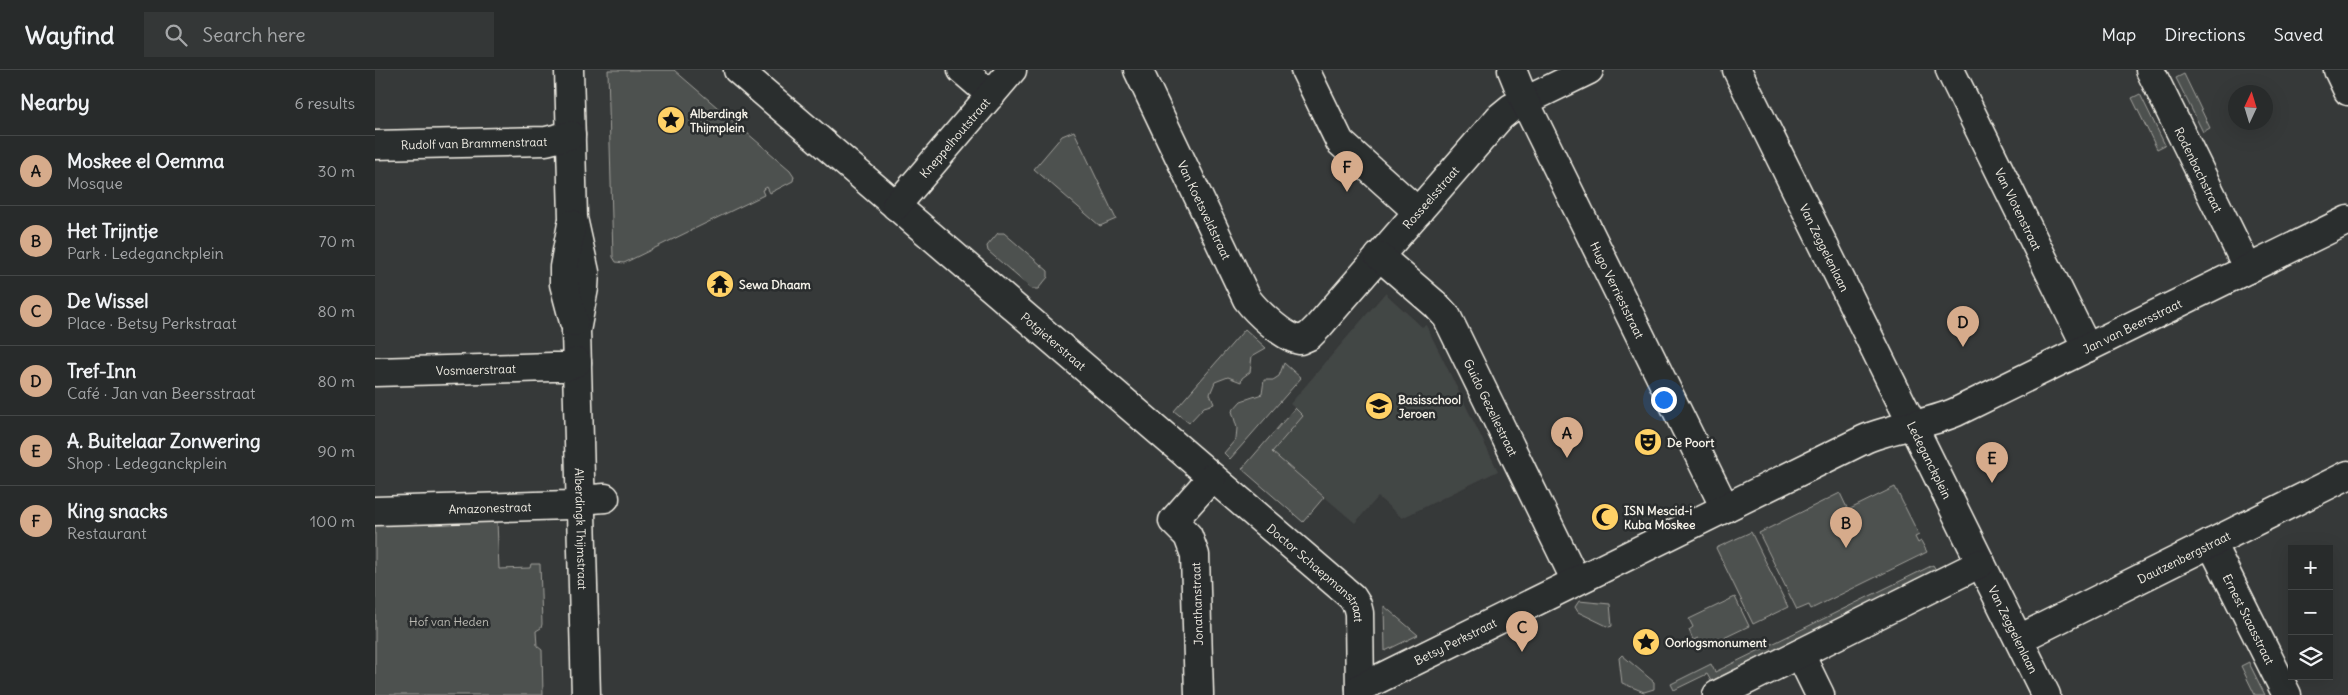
<!DOCTYPE html>
<html lang="en">
<head>
<meta charset="utf-8">
<style>
	body { margin:0; font-family:Delius,sans-serif; background:#343737; color:#f1f3f6 }
	.controls { position:absolute; right:15px; bottom:15px; display:grid; overflow:hidden; border-radius:0px; box-shadow:0 5px 20px #0002 }
	.controls button { width:45px; height:45px; display:grid; place-items:center; padding:0; border:0; border-bottom:1px solid #444747; background:#282b2b; color:#f1f3f6; font:25px sans-serif }
	.compass { position:absolute; left:1853px; top:15px; width:45px; height:45px; border-radius:50%; background:#282b2b; box-shadow:0 5px 20px #0002; rotate:4deg }
	.you { position:absolute; left:1288px; top:329px; width:18px; height:18px; margin:-12px; border:4px solid #fff; border-radius:50%; background:#1a73e8; box-shadow:0 0 0 8px #1a73e833 }
	.badge { display:grid; place-items:center; width:32px; height:32px; border-radius:50%; background:#d6ab8b; color:#111; font-size:16px; font-weight:700 }
	.pin { position:absolute; translate:-50% -41px; filter:drop-shadow(0 1px 2px #0008) }
	.pin::after { content:''; position:absolute; top:26px; width:18px; height:15px; background:inherit; clip-path:polygon(0 0,100% 0,50% 100%) }
	.list { margin:0; padding:0; list-style:none }
	h2 { display:flex; justify-content:space-between; align-items:center; height:65px; margin:0; padding:0 20px; font-size:21px }
	h2 small { font-size:16px; font-weight:400; color:#a5a7a9 }
	.list li { display:grid; grid-template-columns:32px 1fr auto; gap:15px; align-items:center; box-sizing:border-box; height:70px; padding:0 20px; border-top:1px solid #444747 }
	.list b { display:block; font-size:19px; white-space:nowrap }
	.list p { margin:0; font-size:16px; white-space:nowrap; color:#a5a7a9 }
	.list em { font-size:16px; font-style:normal; color:#a5a7a9 }
	.icon { flex:none; width:28px; height:28px; fill:none; stroke:currentColor; stroke-width:2; stroke-linecap:round; stroke-linejoin:round }
	.map { position:relative; flex:none; width:1973px; height:625px; overflow:hidden }
	header { display:flex; align-items:center; gap:30px; box-sizing:border-box; height:70px; padding:0 25px; background:#282b2b; border-bottom:1px solid #444747 }
	header strong { font-size:24px }
	nav { display:flex; gap:28px; margin-inline-start:auto; font-size:18px }
	.search { width:350px; height:45px; background:#343737; display:flex; align-items:center; gap:12px; box-sizing:border-box; padding:0 18px; border-radius:0px; color:#a5a7a9; font-size:19px }
	main { display:flex }
	aside { flex:1; background:#282b2b }
	.map>svg:first-child { display:block }
	.built { fill:#434645 }
	.green { fill:#4e514f; stroke:#a1a19c }
	.lines { fill:none; stroke-linecap:round; stroke-linejoin:round }
	.minor-casing { stroke:#f4f1e8; stroke-width:31 }
	.minor { stroke:#2a2d2e; stroke-width:28 }
	.labels { text-anchor:middle; dominant-baseline:central; stroke-width:5; stroke-linejoin:round; paint-order:stroke }
	.poi-label { font-size:12px; font-weight:bold; fill:#f4f1e8; stroke:#2a2d2e; text-anchor:start }
	.street-label { font-size:12px; fill:#f4f1e8; stroke:#2a2d2e }
	.park-label { font-size:12px; fill:#bab9b2; stroke:#2a2d2e }
</style>
</head>
<body>
<header>
<strong>Wayfind</strong>
<div class="search"><svg class="icon" aria-label="search" viewBox="0 0 24 24"><circle cx="10" cy="10" r="6"/><path d="M15 15l6 6"/></svg>Search here</div>
<nav><a>Map</a><a>Directions</a><a>Saved</a></nav>
</header>
<main>
<aside>
<h2>Nearby<small>6 results</small></h2>
<ul class="list">
<li><span class="badge">A</span><div><b>Moskee el Oemma</b><p>Mosque</p></div><em>30 m</em></li>
<li><span class="badge">B</span><div><b>Het Trijntje</b><p>Park · Ledeganckplein</p></div><em>70 m</em></li>
<li><span class="badge">C</span><div><b>De Wissel</b><p>Place · Betsy Perkstraat</p></div><em>80 m</em></li>
<li><span class="badge">D</span><div><b>Tref-Inn</b><p>Café · Jan van Beersstraat</p></div><em>80 m</em></li>
<li><span class="badge">E</span><div><b>A. Buitelaar Zonwering</b><p>Shop · Ledeganckplein</p></div><em>90 m</em></li>
<li><span class="badge">F</span><div><b>King snacks</b><p>Restaurant</p></div><em>100 m</em></li>
</ul>
</aside>
<div class="map">
<svg width="1973" height="625" viewBox="0 0 1973 625">
	<rect width="100%" height="100%" fill="#363939"/>
	<filter id="ink" filterUnits="userSpaceOnUse"><feTurbulence type="fractalNoise" baseFrequency=".02" numOctaves="2"/><feDisplacementMap in="SourceGraphic" scale="10" xChannelSelector="R" yChannelSelector="G"/><feConvolveMatrix kernelMatrix="1 2 1 2 8 2 1 2 1" color-interpolation-filters="sRGB"/></filter>
	<g filter="url(#ink)">
		<path class="built" d="M1010 223 1047 257 1051 255 1123 401 1027 448 1003 427 980 453 897 382 928 346 915 334Z"/>
		<g class="green">
			<path d="M233 0H299L415 100 419 106 418 111 395 123 392 117 387 120 389 125 249 193 241 192 238 187Z"/>
			<path d="M1809 4 1835 58 1828 62 1801 8Z"/>
			<path d="M1765 24 1790 75 1782 79 1757 28Z"/>
			<path d="M699 61 741 149 725 156 659 99 687 66Z"/>
			<path d="M623 163H629L673 201V207L663 219H657L613 181 612 176Z"/>
			<path d="M870 259 891 278 877 286 875 302 867 308 866 312 853 307 840 312 835 324 839 334 829 337 814 353 799 341Z"/>
			<path d="M909 293 926 308 855 389 849 383 861 369 862 358 857 341 866 331 887 324 889 310H898L904 306Z"/>
			<path d="M920 338 928 346 897 382 949 427 928 452 867 399Z"/>
			<path d="M1520 417 1544 465 1540 467 1543 473 1546 471 1552 482 1436 539 1434 535 1422 540 1384 463 1465 423 1473 440Z"/>
			<path d="M0 449 122 451 124 499 155 498 156 494H165L167 554 166 558 161 561 162 576 167 580 168 625H0Z"/>
			<path d="M1376 462 1413 537 1378 554 1341 478Z"/>
			<path d="M1558 495 1561 500 1336 611 1332 604 1299 620 1296 614 1336 594 1340 602Z"/>
			<path d="M1360 527 1374 556 1328 578 1323 568 1318 570 1314 560 1318 557 1314 549Z"/>
			<path d="M1204 531 1235 534 1237 556 1234 557 1203 542 1200 537Z"/>
			<path d="M1009 536 1043 565 1010 581Z"/>
			<path d="M1247 585 1279 612V619L1269 622 1247 613 1244 588Z"/>
			<path d="M1874 592V593L1890 625H1880L1866 596Z"/>
		</g>
		<g class="lines">
			<defs>
				<g id="minor">
					<path id="s1" d="M194 0 198 148 210 202 209 218 201 261 211 625"/>
					<path id="s2" d="M363 0 977 527 982 535 984 543 985 625"/>
					<path d="M587 0 616 25"/>
					<path id="s3" d="M763 0 872 229C881 241 909 268 925 270L934 266 943 257 1125 47 1136 38 1214 0"/>
					<path d="M930 0 965 72 1043 142"/>
					<path id="s4" d="M1137 0 1150 32 1350 438"/>
					<path id="s5" d="M1362 0 1671 625"/>
					<path id="s6" d="M1575 0 1712 278"/>
					<path id="s7" d="M1775 0 1873 199"/>
					<path d="M1963 0 1973 21"/>
					<path id="s8" d="M0 75 171 71 196 65"/>
					<path id="s9" d="M521 136 637 0"/>
					<path d="M197 154 189 197V214L199 252"/>
					<path id="s10" d="M1004 186 1061 235 1072 247 1201 511"/>
					<path id="s11" d="M0 302 177 297H190L202 292"/>
					<path id="s12" d="M0 441 194 435 217 429 230 428"/>
					<path id="s13" d="M1836 473 1912 625"/>
					<path id="s14" d="M1644 569 1973 405"/>
					<path d="M1425 584 1445 625"/>
					<path id="s15" d="M985 618 1490 369C1520 356 1552 355 1581 342L1973 150"/>
					<path d="M824 625 820 485 813 466 798 451 837 407"/>
					<path d="M1342 625 1606 493"/>
				</g>
			</defs>
			<use href="#minor" class="minor-casing"/>
			<use href="#minor" class="minor"/>
		</g>
	</g>
	<defs>
		<symbol id="sight-disc" viewBox="-11 -11 22 22"><circle r="9.5" fill="#ffd166" stroke="#2a2d2e"/><path d="M0-6L1.8-2.2L6-1.7L2.9 1.2L3.7 5.4L0 3.3L-3.7 5.4L-2.9 1.2L-6-1.7L-1.8-2.2Z" fill="#111"/></symbol>
		<symbol id="temple-disc" viewBox="-11 -11 22 22"><circle r="9.5" fill="#ffd166" stroke="#2a2d2e"/><path d="M0-6L5-2H3V0L6.5 2.5H4V6H1.5V3h-3V6H-4V2.5H-6.5L-3 0V-2H-5Z" fill="#111"/></symbol>
		<symbol id="school-disc" viewBox="-11 -11 22 22"><circle r="9.5" fill="#ffd166" stroke="#2a2d2e"/><path d="M0-5L7-2L0 1L-7-2ZM-4 1L0 2.5L4 1V4Q0 6-4 4Z" fill="#111"/></symbol>
		<symbol id="theatre-disc" viewBox="-11 -11 22 22"><circle r="9.5" fill="#ffd166" stroke="#2a2d2e"/><path d="M-5-5.5Q0-4 5-5.5V0Q5 5 0 6Q-5 5-5 0ZM-3.3-2.5H-1v1.5H-3.3ZM1-2.5H3.3v1.5H1ZM-2.8 1Q0 5.5 2.8 1Z" fill="#111"/></symbol>
		<symbol id="mosque-disc" viewBox="-11 -11 22 22"><circle r="9.5" fill="#ffd166" stroke="#2a2d2e"/><path d="M3.5-4.9A6 6 0 1 0 3.5 4.9A5 5 0 1 1 3.5-4.9Z" fill="#111"/></symbol>
	</defs>
	<g fill-rule="evenodd">
		<use href="#sight-disc" x="280" y="34" width="32" height="32"/>
		<use href="#temple-disc" x="329" y="198" width="32" height="32"/>
		<use href="#school-disc" x="988" y="320" width="32" height="32"/>
		<use href="#theatre-disc" x="1257" y="356" width="32" height="32"/>
		<use href="#mosque-disc" x="1214" y="431" width="32" height="32"/>
		<use href="#sight-disc" x="1255" y="556" width="32" height="32"/>
	</g>
	<g class="labels">
		<g class="poi-label">
			<text x="315" y="43">Alberdingk<tspan x="315" dy="14">Thijmplein</tspan></text>
			<text x="364" y="214">Sewa Dhaam</text>
			<text x="1023" y="329">Basisschool<tspan x="1023" dy="14">Jeroen</tspan></text>
			<text x="1292" y="372">De Poort</text>
			<text x="1249" y="440">ISN Mescid-i<tspan x="1249" dy="14">Kuba Moskee</tspan></text>
			<text x="1290" y="572">Oorlogsmonument</text>
		</g>
		<g class="street-label">
			<text stroke="none"><textPath href="#s9" startOffset="90">Kneppelhoutstraat</textPath></text>
			<text stroke="none"><textPath href="#s8" startOffset="99">Rudolf van Brammenstraat</textPath></text>
			<text stroke="none"><textPath href="#s7" startOffset="111">Rodenbachstraat</textPath></text>
			<text stroke="none"><textPath href="#s3" startOffset="516">Rosseelsstraat</textPath></text>
			<text stroke="none"><textPath href="#s6" startOffset="155">Van Vlotenstraat</textPath></text>
			<text stroke="none"><textPath href="#s3" startOffset="155">Van Koetsveldstraat</textPath></text>
			<text stroke="none"><textPath href="#s5" startOffset="198">Van Zeggelenlaan</textPath></text>
			<text stroke="none"><textPath href="#s4" startOffset="244">Hugo Verrieststraat</textPath></text>
			<text stroke="none"><textPath href="#s15" startOffset="854">Jan van Beersstraat</textPath></text>
			<text stroke="none"><textPath href="#s2" startOffset="416">Potgieterstraat</textPath></text>
			<text stroke="none"><textPath href="#s11" startOffset="101">Vosmaerstraat</textPath></text>
			<text stroke="none"><textPath href="#s10" startOffset="192">Guido Gezellestraat</textPath></text>
			<text stroke="none"><textPath href="#s5" startOffset="435">Ledeganckplein</textPath></text>
			<text stroke="none"><textPath href="#s12" startOffset="115">Amazonestraat</textPath></text>
			<text stroke="none"><textPath href="#s1" startOffset="461">Alberdingk Thijmstraat</textPath></text>
			<text stroke="none"><textPath href="#s14" startOffset="184">Dautzenbergstraat</textPath></text>
			<text stroke="none"><textPath href="#s2" startOffset="768">Doctor Schaepmanstraat</textPath></text>
			<text transform="translate(822 534) rotate(-92)">Jonathanstraat</text>
			<text stroke="none"><textPath href="#s13" startOffset="85">Ernest Staasstraat</textPath></text>
			<text stroke="none"><textPath href="#s5" startOffset="624">Van Zeggelenlaan</textPath></text>
			<text stroke="none"><textPath href="#s15" startOffset="106">Betsy Perkstraat</textPath></text>
		</g>
		<g class="park-label">
			<text x="74" y="551">Hof van Heden</text>
		</g>
	</g>
</svg>
<div class="controls">
<button>+</button>
<button>−</button>
<button><svg class="icon" aria-label="layers" viewBox="0 0 24 24"><path d="M12 4l9 5-9 5-9-5zM3 14l9 5 9-5"/></svg></button>
</div>
<svg class="compass" viewBox="-18 -18 36 36"><path d="M0-13l5 13h-10z" fill="#e53935"/><path d="M0 13l5-13h-10z" fill="#a5a7a9"/></svg>
<div class="you"></div>
<div class="pin badge" style="left:1192px;top:388px">A</div>
<div class="pin badge" style="left:1471px;top:478px">B</div>
<div class="pin badge" style="left:1147px;top:582px">C</div>
<div class="pin badge" style="left:1588px;top:277px">D</div>
<div class="pin badge" style="left:1617px;top:413px">E</div>
<div class="pin badge" style="left:972px;top:122px">F</div>
</div>
</main>
</body>
</html>
